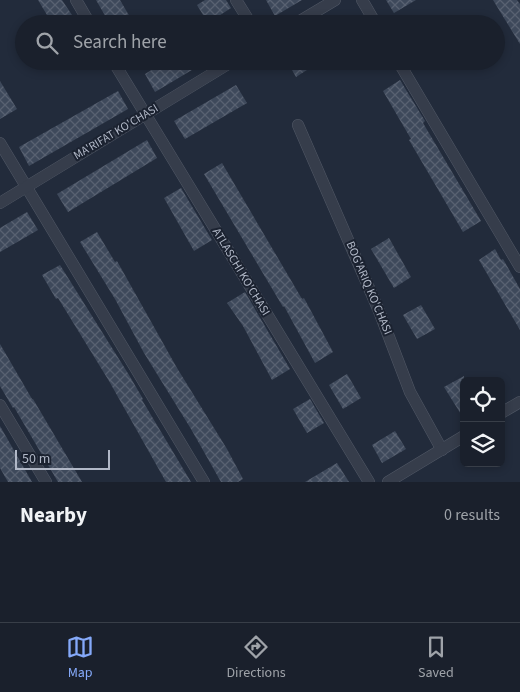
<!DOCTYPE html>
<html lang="en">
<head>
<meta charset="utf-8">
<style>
	body { margin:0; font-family:"Source Sans 3",sans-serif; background:#232834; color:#f1f3f6 }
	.controls { position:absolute; right:15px; bottom:15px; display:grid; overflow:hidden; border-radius:8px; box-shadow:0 2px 8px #0003 }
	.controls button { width:45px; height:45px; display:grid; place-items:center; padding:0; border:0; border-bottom:1px solid #383e48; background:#1a202c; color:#f1f3f6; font:25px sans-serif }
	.scale { position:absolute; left:15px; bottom:12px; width:95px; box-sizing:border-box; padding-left:5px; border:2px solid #b1b8c7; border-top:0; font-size:14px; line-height:18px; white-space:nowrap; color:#b1b8c7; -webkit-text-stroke:4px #1b2230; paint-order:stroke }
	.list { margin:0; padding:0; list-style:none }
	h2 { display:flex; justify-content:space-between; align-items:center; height:65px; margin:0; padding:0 20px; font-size:21px }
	h2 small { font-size:16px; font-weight:400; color:#9fa3a9 }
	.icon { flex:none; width:28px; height:28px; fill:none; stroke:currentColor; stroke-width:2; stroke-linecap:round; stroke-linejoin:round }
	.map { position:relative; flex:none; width:520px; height:482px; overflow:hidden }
	.search { position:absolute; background:#1a202c; box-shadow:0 2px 8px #0003; left:15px; right:15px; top:15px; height:55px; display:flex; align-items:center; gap:12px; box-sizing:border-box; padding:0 18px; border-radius:28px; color:#9fa3a9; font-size:19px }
	.sheet { height:140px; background:#1a202c }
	nav { display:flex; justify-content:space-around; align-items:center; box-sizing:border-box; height:70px; border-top:1px solid #383e48; background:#1a202c; font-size:14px; color:#9fa3a9 }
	nav a { display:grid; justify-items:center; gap:2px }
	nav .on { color:#85a9f9 }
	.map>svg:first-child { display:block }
	.building { fill:url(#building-cross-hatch) }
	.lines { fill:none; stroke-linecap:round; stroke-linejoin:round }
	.minor-casing { stroke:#515866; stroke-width:12 }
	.minor { stroke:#363d4b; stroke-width:11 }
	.labels { text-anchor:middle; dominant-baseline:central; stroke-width:4; stroke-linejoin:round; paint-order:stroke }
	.street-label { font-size:12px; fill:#b1b8c7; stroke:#1b2230 }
</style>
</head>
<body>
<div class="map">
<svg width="520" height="482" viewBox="0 0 520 482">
	<defs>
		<pattern id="building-cross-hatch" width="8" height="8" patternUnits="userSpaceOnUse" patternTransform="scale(1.25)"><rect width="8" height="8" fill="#3e495b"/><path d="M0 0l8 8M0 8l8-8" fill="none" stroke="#586171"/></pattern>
	</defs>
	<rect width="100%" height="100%" fill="#222b3b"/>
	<g class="building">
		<path d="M38 0H62L78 24H54L51 19 50 20Z"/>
		<path d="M96 0H120L134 24H110Z"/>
		<path d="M205 0H226L231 8 208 23 197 5Z"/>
		<path d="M266 0H302L275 16Z"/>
		<path d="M386 0H416L394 13Z"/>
		<path d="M493 0H517L520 4V44Z"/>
		<path d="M166 61H207L155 92 145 74Z"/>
		<path d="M287 61H321L296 77Z"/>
		<path d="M400 80 425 121 423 123 481 221 463 232 409 140 411 139 383 91Z"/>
		<path d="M0 81 17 109 0 119Z"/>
		<path d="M236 85 247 103 185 139 174 121Z"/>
		<path d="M118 91 128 109 29 166 19 147Z"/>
		<path d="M147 140 157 158 68 212 57 194Z"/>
		<path d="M222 163 302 299 304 298 333 352 315 363 284 306 283 307 204 174Z"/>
		<path d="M181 188 212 240 194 251 164 198Z"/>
		<path d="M27 212 38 230 0 252V228Z"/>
		<path d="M97 232 115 262 117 261 177 368 227 449 243 479 238 482H221L191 429 144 353 115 299 80 242Z"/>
		<path d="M389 238 411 277 394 288 371 249Z"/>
		<path d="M495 249 501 260 503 259 520 289V330L479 260Z"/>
		<path d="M60 265 129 375 143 399 142 400 191 482H166L109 381 58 298 56 299 42 275Z"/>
		<path d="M245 292 290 369 272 380 243 326 227 303Z"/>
		<path d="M421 305 435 329 417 339 403 315Z"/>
		<path d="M0 344 32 399H33L82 482H58L14 407 13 408 0 386Z"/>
		<path d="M347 374 361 398 343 409 329 385Z"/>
		<path d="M464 376V419L444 387Z"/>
		<path d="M310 399 324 423 307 433 293 409Z"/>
		<path d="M0 426 32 482H8L0 468Z"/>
		<path d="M395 431 406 449 382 463 372 445Z"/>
		<path d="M337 463 349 482H305Z"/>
	</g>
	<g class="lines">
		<defs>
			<g id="minor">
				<path d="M76 0 90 24"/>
				<path d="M236 0 251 24"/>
				<path d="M362 0 376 24"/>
				<path d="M295 24 335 0"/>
				<path d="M113 61 369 482"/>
				<path d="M398 61 520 267"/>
				<path d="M298 125 379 311 410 392 442 450"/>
				<path d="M0 143 204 482"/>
				<path d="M0 203 233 61"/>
				<path d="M0 405 46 482"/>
				<path d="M501 413 520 402"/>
				<path d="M388 482 464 436"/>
			</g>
		</defs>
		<use href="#minor" class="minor-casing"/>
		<use href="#minor" class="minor"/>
	</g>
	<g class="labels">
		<g class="street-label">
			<text transform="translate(116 132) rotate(-31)">MA'RIFAT KO'CHASI</text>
			<text transform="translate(241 272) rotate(59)">ATLASCHI KO'CHASI</text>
			<text transform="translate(369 288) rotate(67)">BOG'ARIQ KO'CHASI</text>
		</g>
	</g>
</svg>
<div class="controls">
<button><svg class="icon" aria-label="locate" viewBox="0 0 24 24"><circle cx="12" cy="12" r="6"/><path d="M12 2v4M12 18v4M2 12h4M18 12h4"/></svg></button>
<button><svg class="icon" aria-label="layers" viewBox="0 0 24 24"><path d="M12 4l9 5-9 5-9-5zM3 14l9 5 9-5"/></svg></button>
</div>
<div class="scale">50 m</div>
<div class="search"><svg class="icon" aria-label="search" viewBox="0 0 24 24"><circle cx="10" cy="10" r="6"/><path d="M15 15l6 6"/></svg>Search here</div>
</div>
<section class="sheet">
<h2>Nearby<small>0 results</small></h2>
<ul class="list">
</ul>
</section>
<nav>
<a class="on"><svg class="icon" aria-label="map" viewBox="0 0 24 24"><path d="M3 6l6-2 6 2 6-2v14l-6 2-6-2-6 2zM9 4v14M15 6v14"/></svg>Map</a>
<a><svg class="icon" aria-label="directions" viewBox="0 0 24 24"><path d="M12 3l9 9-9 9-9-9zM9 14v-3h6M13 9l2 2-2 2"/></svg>Directions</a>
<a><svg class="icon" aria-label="saved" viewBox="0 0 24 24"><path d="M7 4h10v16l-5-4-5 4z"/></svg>Saved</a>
</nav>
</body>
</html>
